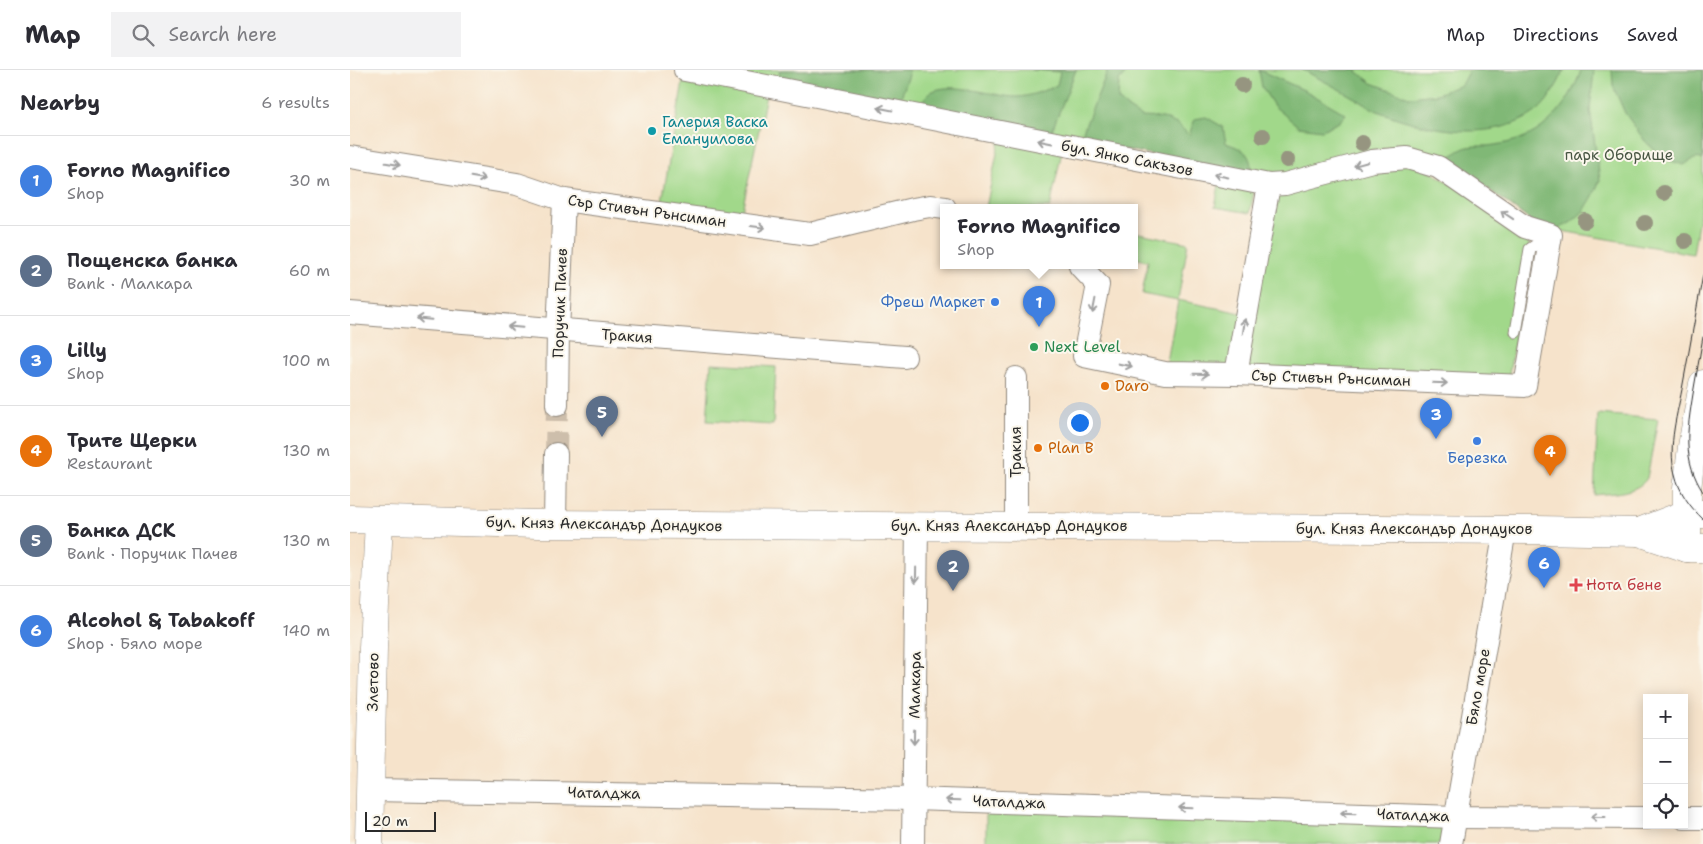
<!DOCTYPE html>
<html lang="en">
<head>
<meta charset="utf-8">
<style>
	body { margin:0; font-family:"Shantell Sans",sans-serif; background:#f2f2f3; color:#2b2b33 }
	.controls { position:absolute; right:15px; bottom:15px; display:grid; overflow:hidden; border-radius:0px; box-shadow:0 2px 12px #0003 }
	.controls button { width:45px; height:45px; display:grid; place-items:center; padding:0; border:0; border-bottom:1px solid #e1e1e2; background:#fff; color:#2b2b33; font:25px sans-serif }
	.scale { position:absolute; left:15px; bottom:12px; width:71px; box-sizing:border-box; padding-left:5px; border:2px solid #2b2b2b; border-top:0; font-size:14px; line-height:18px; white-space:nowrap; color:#2b2b2b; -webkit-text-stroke:4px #fbf7ec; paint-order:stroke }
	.you { position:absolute; left:729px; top:352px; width:18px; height:18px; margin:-12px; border:4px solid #fff; border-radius:50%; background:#1a73e8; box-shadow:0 0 0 8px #1a73e833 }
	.badge { display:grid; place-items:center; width:32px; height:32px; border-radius:50%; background:#0f766e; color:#fff; font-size:16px; font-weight:700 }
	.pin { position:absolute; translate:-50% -41px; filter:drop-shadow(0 1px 2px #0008) }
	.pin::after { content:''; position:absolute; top:26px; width:18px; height:15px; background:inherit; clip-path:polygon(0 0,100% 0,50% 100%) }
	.popup { position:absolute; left:590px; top:134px; width:198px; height:65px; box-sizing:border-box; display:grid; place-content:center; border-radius:0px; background:#fff; filter:drop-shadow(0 1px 4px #0005); font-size:16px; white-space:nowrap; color:#7c7c81 }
	.popup b { font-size:19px; color:#2b2b33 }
	.popup::after { content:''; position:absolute; left:50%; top:100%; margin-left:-10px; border:10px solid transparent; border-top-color:#fff }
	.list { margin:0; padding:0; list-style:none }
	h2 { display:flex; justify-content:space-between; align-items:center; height:65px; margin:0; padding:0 20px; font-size:21px }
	h2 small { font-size:16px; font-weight:400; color:#7c7c81 }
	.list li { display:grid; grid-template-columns:32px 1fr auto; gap:15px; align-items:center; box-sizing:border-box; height:90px; padding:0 20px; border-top:1px solid #e1e1e2 }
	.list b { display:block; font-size:19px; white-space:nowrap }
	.list p { margin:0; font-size:16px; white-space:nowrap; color:#7c7c81 }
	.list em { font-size:16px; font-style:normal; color:#7c7c81 }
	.icon { flex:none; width:28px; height:28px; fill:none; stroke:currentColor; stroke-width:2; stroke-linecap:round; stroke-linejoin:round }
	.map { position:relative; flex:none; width:1353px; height:774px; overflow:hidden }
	header { display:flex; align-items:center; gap:30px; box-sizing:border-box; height:70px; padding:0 25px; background:#fff; border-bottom:1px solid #e1e1e2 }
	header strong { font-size:24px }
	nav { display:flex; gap:28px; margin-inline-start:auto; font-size:18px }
	.search { width:350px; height:45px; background:#f2f2f3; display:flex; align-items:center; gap:12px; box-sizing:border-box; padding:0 18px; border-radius:0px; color:#7c7c81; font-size:19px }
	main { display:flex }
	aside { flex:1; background:#fff }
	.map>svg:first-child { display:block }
	.green { fill:#a1d88a; stroke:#66825a }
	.forest { fill:#80b876; stroke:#567250 }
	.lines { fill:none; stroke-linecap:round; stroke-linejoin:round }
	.minor-tunnel { stroke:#cdbeab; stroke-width:22; stroke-dasharray:22 11; stroke-linecap:butt }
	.service-casing { stroke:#90877b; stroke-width:13 }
	.minor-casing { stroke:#90877b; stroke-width:24 }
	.tertiary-casing { stroke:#90877b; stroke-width:29 }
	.primary-casing { stroke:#90877b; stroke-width:29 }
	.service { stroke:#fff; stroke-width:11 }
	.minor { stroke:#fff; stroke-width:22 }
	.tertiary { stroke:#fff; stroke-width:28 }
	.primary { stroke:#fff; stroke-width:28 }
	.tram { stroke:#2b2b2b; stroke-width:1 }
	.tree { fill:#969580 }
	.oneway { stroke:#a0a0a0 }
	.culture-dot { fill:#0f9aa8; stroke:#fbf7ec; stroke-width:2 }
	.shop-dot { fill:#3f7fe0; stroke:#fbf7ec; stroke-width:2 }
	.leisure-dot { fill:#2e9e5b; stroke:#fbf7ec; stroke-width:2 }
	.food-dot { fill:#e8710a; stroke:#fbf7ec; stroke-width:2 }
	.health-dot { fill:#e0444e; stroke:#fbf7ec; stroke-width:2 }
	.labels { text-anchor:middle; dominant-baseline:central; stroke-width:4; stroke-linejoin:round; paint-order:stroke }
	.culture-label { font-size:15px; fill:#0d838f; stroke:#fbf7ec; text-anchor:start }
	.park-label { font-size:15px; fill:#485643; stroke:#fbf7ec }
	.street-label { font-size:15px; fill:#2b2b2b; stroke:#fbf7ec }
	.shop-label { font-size:15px; fill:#366cbe; stroke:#fbf7ec; text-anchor:end }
	.leisure-label { font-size:15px; fill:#27864d; stroke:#fbf7ec; text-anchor:start }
	.food-label { font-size:15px; fill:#c56008; stroke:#fbf7ec; text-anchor:start }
	.health-label { font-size:15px; fill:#be3a42; stroke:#fbf7ec; text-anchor:start }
</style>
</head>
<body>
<header>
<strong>Map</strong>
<div class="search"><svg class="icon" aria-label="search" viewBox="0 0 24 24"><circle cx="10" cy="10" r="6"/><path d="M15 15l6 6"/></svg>Search here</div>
<nav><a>Map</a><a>Directions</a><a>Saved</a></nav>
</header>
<main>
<aside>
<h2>Nearby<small>6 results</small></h2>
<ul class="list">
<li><span class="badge" style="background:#3f7fe0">1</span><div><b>Forno Magnifico</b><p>Shop</p></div><em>30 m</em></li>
<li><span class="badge" style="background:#5c6f8a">2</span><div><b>Пощенска банка</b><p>Bank · Малкара</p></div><em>60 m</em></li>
<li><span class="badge" style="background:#3f7fe0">3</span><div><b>Lilly</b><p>Shop</p></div><em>100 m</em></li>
<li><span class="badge" style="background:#e8710a">4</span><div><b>Трите Щерки</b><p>Restaurant</p></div><em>130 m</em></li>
<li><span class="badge" style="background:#5c6f8a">5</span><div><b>Банка ДСК</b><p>Bank · Поручик Пачев</p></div><em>130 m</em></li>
<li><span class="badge" style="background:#3f7fe0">6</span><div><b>Alcohol &amp; Tabakoff</b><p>Shop · Бяло море</p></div><em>140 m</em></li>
</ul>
</aside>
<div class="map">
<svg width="1353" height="774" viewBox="0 0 1353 774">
	<rect width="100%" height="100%" fill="#fbf7ec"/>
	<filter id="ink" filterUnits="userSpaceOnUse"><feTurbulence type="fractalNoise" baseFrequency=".02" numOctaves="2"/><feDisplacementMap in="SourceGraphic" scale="10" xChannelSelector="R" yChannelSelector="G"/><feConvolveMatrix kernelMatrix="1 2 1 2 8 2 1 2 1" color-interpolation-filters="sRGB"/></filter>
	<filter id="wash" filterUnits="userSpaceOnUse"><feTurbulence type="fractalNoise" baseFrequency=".0096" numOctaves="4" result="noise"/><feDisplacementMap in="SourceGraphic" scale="20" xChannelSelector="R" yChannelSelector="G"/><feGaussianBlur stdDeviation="1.12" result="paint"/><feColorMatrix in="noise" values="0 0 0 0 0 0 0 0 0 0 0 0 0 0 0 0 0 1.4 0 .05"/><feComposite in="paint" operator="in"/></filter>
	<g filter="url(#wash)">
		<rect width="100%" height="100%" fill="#f6e3cb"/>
		<g class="green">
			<path d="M335 0 418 16 389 155 310 143Z"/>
			<path d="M370 0H1353V123L1343 184 1206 160 1181 151 1098 89 1072 81 1046 78 1023 80 929 106Z"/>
			<path d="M651 63 713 76 700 138H636Z"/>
			<path d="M1057 88 1175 157 1180 179 1157 316 815 303 828 231 792 224 798 191 784 188V162L838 173 828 230 896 244 919 115Z"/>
			<path d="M869 115 904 121 900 143 865 137Z"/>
			<path d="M361 293 426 297 423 355 357 351Z"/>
			<path d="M1248 344 1308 349 1297 408C1287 424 1261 423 1244 425Z"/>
			<path d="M636 731 1106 747 1101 774H636Z"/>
		</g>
		<g class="forest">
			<path d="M430 0H558L559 5 548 36 428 12Z"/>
			<path d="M682 0H726L700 65 570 40C572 35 573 29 576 26 593 7 644 27 666 27 680 27 695 20 707 15L710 2Z"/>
			<path d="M758 0H822L777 2 769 11 768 30 780 40 791 47 813 48 829 55 839 65 845 49 856 47 873 57 876 73C895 80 900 82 902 103L729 71Z"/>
			<path d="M909 0 956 21 996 44 989 52 972 60 949 57 924 36 912 17Z"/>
			<path d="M953 0H1005L1022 13 1059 27 1087 24 1111 15 1119 0H1214C1208 14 1199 31 1187 41 1143 74 1077 60 1030 42 1020 38 1012 32 1003 27 987 18 970 9 953 0Z"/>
			<path d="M1231 0H1244L1240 39 1250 110 1243 126 1234 141 1220 153 1206 160 1181 151 1098 89C1104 84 1110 79 1118 77 1126 75 1136 77 1145 75 1159 73 1173 69 1185 62 1206 49 1224 23 1231 0Z"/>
			<path d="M1262 0H1353V90C1346 86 1340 91 1334 95L1314 89 1295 71 1275 43 1263 16Z"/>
		</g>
	</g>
	<g filter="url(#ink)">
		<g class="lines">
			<path class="minor-tunnel" d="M206 384 207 335"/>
			<defs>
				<path id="service" d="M1166 262 1180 179 1199 166"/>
				<g id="minor">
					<path d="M335 0 919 115 935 114 1022 91 1057 88 1088 97 1175 157 1201 165 1175 316 886 304 815 303 734 286 748 215 730 196"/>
					<path d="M0 87 167 114 214 130 460 164 563 139 580 136 595 138"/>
					<path d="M0 243 555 287"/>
					<path d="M886 304 919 115"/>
					<path d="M207 335 208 261 214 130"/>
					<path d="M205 454 206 384"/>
					<path d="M666 456V308"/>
					<path d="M20 720 563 729 1106 747 1297 748"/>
					<path d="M1334 748H1353"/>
					<path d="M563 774 567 456"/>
					<path d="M1101 774 1155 460"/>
				</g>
				<g id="tertiary">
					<path d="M1337 478V419L1342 377 1353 314"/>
					<path d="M19 774 23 578 29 451"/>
				</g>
				<g id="primary">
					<path d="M0 449 188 454 1187 460 1289 462 1337 478H1353"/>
					<path d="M1289 462 1336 444H1353"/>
				</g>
			</defs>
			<use href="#service" class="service-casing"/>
			<use href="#minor" class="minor-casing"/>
			<use href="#tertiary" class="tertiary-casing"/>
			<use href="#primary" class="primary-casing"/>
			<use href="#service" class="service"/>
			<use href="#minor" class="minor"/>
			<use href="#tertiary" class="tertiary"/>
			<use href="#primary" class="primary"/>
			<g class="tram">
				<path d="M1353 205C1346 241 1340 277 1333 314 1328 342 1317 376 1325 404 1329 422 1340 437 1353 449"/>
				<path d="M1353 267C1350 286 1346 305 1343 324 1337 361 1332 389 1353 422"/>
			</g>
		</g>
		<g class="tree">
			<circle cx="892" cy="15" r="8"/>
			<circle cx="913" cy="66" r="8"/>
			<circle cx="1012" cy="73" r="8"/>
			<circle cx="937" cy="90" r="8"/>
			<circle cx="1314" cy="123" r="8"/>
			<circle cx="1235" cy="151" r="8"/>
			<circle cx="1295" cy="153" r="8"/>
			<circle cx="1335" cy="171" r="8"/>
		</g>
		<defs><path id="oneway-shaft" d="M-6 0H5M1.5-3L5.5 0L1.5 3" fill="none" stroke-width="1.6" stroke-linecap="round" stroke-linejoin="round" transform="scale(1.25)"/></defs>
		<g class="oneway">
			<use href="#oneway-shaft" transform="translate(535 39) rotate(-169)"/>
			<use href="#oneway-shaft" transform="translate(695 72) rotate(-168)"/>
			<use href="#oneway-shaft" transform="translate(43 94) rotate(9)"/>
			<use href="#oneway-shaft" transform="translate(1011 94) rotate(165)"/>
			<use href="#oneway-shaft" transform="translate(871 106) rotate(-169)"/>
			<use href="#oneway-shaft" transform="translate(128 108) rotate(9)"/>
			<use href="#oneway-shaft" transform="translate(1157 145) rotate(-146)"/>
			<use href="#oneway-shaft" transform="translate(408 157) rotate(7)"/>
			<use href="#oneway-shaft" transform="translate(744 236) rotate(101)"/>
			<use href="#oneway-shaft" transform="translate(74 249) rotate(-175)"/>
			<use href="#oneway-shaft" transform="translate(894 256) rotate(-81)"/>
			<use href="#oneway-shaft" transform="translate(165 257) rotate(-175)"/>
			<use href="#oneway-shaft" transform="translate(775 295) rotate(12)"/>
			<use href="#oneway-shaft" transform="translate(851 304) rotate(1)"/>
			<use href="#oneway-shaft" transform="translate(1090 313) rotate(2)"/>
			<use href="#oneway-shaft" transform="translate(566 505) rotate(91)"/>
			<use href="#oneway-shaft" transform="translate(564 667) rotate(91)"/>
			<use href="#oneway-shaft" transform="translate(603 730) rotate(-178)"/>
			<use href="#oneway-shaft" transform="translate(836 738) rotate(-178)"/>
			<use href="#oneway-shaft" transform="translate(998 743) rotate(-178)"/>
			<use href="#oneway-shaft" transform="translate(1248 747) rotate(-180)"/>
		</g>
	</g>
	<circle class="culture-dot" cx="302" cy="61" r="5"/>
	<g class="shop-dot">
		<circle cx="645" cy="232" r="5"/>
		<circle cx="1127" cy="371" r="5"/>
	</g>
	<circle class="leisure-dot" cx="684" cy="277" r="5"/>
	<g class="food-dot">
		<circle cx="755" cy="316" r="5"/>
		<circle cx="688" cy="378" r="5"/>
	</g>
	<path class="health-dot" d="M1223.5 507.5h5v5h5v5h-5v5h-5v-5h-5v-5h5z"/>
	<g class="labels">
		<g class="culture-label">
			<text x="312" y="52">Галерия Васка<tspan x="312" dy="17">Емануилова</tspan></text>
		</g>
		<g class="park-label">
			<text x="1269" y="85">парк Оборище</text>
		</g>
		<g class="street-label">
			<text transform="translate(777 88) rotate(11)">бул. Янко Сакъзов</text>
			<text transform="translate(297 141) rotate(8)">Сър Стивън Рънсиман</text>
			<text transform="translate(210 233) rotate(-88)">Поручик Пачев</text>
			<text transform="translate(277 266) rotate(4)">Тракия</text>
			<text transform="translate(981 308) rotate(2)">Сър Стивън Рънсиман</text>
			<text transform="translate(666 382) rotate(-90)">Тракия</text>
			<text transform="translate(254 454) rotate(1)">бул. Княз Александър Дондуков</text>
			<text x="659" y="456">бул. Княз Александър Дондуков</text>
			<text x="1064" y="459">бул. Княз Александър Дондуков</text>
			<text transform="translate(23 612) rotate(-89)">Злетово</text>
			<text transform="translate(565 615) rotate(-89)">Малкара</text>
			<text transform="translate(1128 617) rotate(-80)">Бяло море</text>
			<text transform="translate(254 723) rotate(1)">Чаталджа</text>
			<text transform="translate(659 732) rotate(2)">Чаталджа</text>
			<text transform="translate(1063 745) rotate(2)">Чаталджа</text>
		</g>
		<g class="shop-label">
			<text x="635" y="232">Фреш Маркет</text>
			<text x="1127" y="388" text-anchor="middle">Березка</text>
		</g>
		<g class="leisure-label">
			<text x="694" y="277">Next Level</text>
		</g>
		<g class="food-label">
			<text x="765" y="316">Daro</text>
			<text x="698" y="378">Plan B</text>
		</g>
		<g class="health-label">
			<text x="1236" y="515">Нота бене</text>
		</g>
	</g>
</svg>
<div class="controls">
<button>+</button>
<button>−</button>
<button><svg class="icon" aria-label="locate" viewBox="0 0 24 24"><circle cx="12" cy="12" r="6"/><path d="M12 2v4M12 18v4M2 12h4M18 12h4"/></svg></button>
</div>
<div class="scale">20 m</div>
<div class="you"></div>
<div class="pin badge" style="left:689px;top:257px;background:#3f7fe0">1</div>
<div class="popup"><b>Forno Magnifico</b>Shop</div>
<div class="pin badge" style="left:603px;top:521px;background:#5c6f8a">2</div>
<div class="pin badge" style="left:1086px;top:369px;background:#3f7fe0">3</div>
<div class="pin badge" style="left:1200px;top:406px;background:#e8710a">4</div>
<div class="pin badge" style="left:252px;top:367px;background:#5c6f8a">5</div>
<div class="pin badge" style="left:1194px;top:518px;background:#3f7fe0">6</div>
</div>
</main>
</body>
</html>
